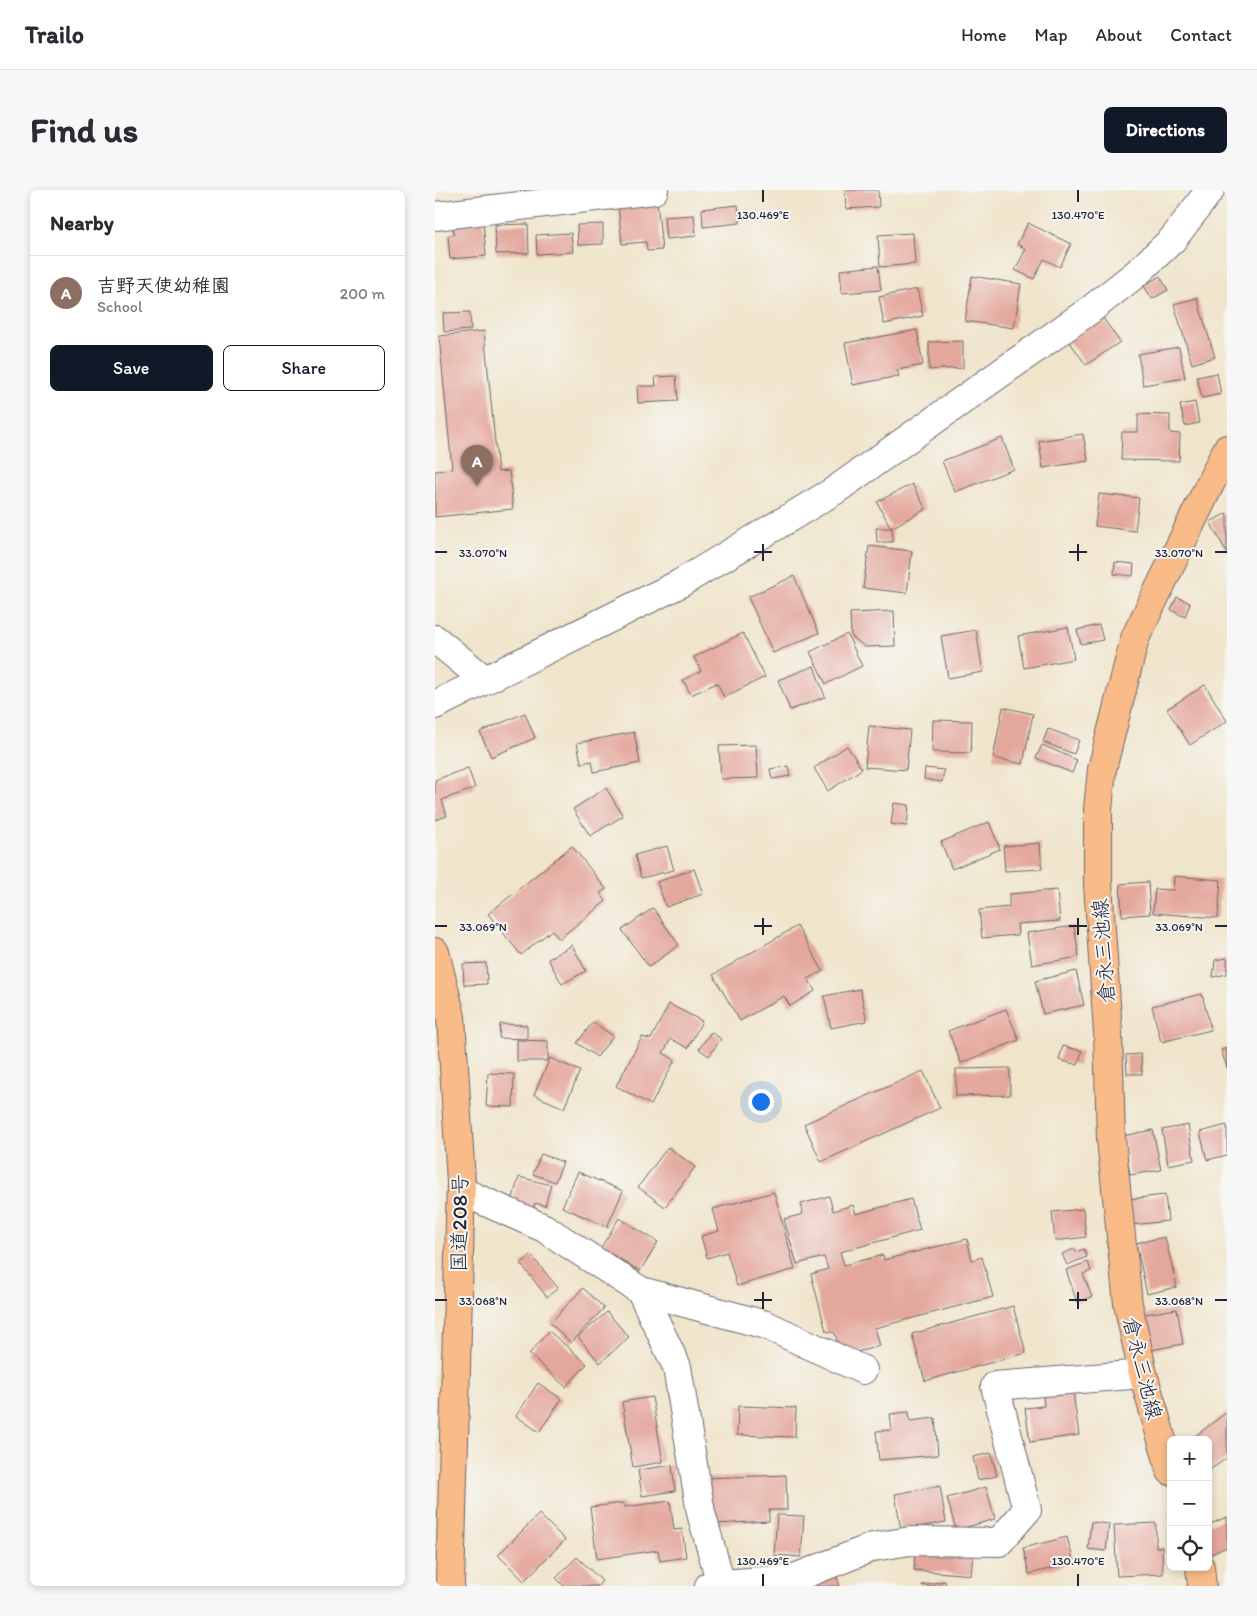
<!DOCTYPE html>
<html lang="en">
<head>
<meta charset="utf-8">
<style>
	body { margin:0; font-family:Itim,"Klee One",sans-serif; background:#f7f7f7; color:#2b2b33 }
	.controls { position:absolute; right:15px; bottom:15px; display:grid; overflow:hidden; border-radius:8px; box-shadow:0 2px 8px #0003 }
	.controls button { width:45px; height:45px; display:grid; place-items:center; padding:0; border:0; border-bottom:1px solid #e1e1e2; background:#fff; color:#2b2b33; font:25px sans-serif }
	.you { position:absolute; left:325px; top:911px; width:18px; height:18px; margin:-12px; border:4px solid #fff; border-radius:50%; background:#1a73e8; box-shadow:0 0 0 8px #1a73e833 }
	.badge { display:grid; place-items:center; width:32px; height:32px; border-radius:50%; background:#111827; color:#fff; font-size:16px; font-weight:700 }
	.pin { position:absolute; translate:-50% -41px; filter:drop-shadow(0 1px 2px #0008) }
	.pin::after { content:''; position:absolute; top:26px; width:18px; height:15px; background:inherit; clip-path:polygon(0 0,100% 0,50% 100%) }
	.list { margin:0; padding:0; list-style:none }
	h2 { display:flex; justify-content:space-between; align-items:center; height:65px; margin:0; padding:0 20px; font-size:21px }
	h2 small { font-size:16px; font-weight:400; color:#7c7c81 }
	.list li { display:grid; grid-template-columns:32px 1fr auto; gap:15px; align-items:center; box-sizing:border-box; height:75px; padding:0 20px; border-top:1px solid #e1e1e2 }
	.list b { display:block; font-size:19px; white-space:nowrap }
	.list p { margin:0; font-size:16px; white-space:nowrap; color:#7c7c81 }
	.list em { font-size:16px; font-style:normal; color:#7c7c81 }
	.actions { display:flex; gap:10px; padding:15px 20px }
	.actions a { flex:1; padding:11px 0; border:1px solid #111827; border-radius:8px; text-align:center; font-size:18px; color:#111827 }
	.actions .main { background:#111827; color:#fff }
	.icon { flex:none; width:28px; height:28px; fill:none; stroke:currentColor; stroke-width:2; stroke-linecap:round; stroke-linejoin:round }
	.map { position:relative; flex:none; width:792px; height:1396px; overflow:hidden; border-radius:8px }
	header { display:flex; align-items:center; gap:30px; box-sizing:border-box; height:70px; padding:0 25px; background:#fff; border-bottom:1px solid #e1e1e2 }
	header strong { font-size:24px }
	nav { display:flex; gap:28px; margin-inline-start:auto; font-size:18px }
	.intro { display:flex; align-items:center; justify-content:space-between; box-sizing:border-box; height:120px; padding:0 30px }
	h1 { margin:0; font-size:35px }
	.button { padding:12px 22px; border-radius:8px; background:#111827; color:#fff; font-size:18px; font-weight:700 }
	main { display:flex; gap:30px; padding:0 30px }
	aside { flex:1; background:#fff; border-radius:8px; box-shadow:0 2px 8px #0003 }
	.map>svg:first-child { display:block }
	.building { fill:#e4a79c }
	.lines { fill:none; stroke-linecap:round; stroke-linejoin:round }
	.minor-casing { stroke:#6a666d; stroke-width:30 }
	.major-casing { stroke:#6a666d; stroke-width:30 }
	.highway-casing { stroke:#6a666d; stroke-width:30 }
	.minor { stroke:#fff; stroke-width:28 }
	.major { stroke:#f9bc89; stroke-width:28 }
	.highway { stroke:#f9bc89; stroke-width:28 }
	.ticks { fill:none; stroke:#22223b; stroke-width:2 }
	.labels { text-anchor:middle; dominant-baseline:central; stroke-width:4; stroke-linejoin:round; paint-order:stroke }
	.street-label { font-size:21px; fill:#22223b; stroke:#f6f6f2 }
	.ticks-label { font-size:12px; text-anchor:middle; fill:#22223b; stroke:#f6f6f2; stroke-width:4; stroke-linejoin:round; paint-order:stroke }
</style>
</head>
<body>
<header>
<strong>Trailo</strong>
<nav><a>Home</a><a>Map</a><a>About</a><a>Contact</a></nav>
</header>
<div class="intro"><h1>Find us</h1><a class="button">Directions</a></div>
<main>
<aside>
<h2>Nearby<small></small></h2>
<ul class="list">
<li><span class="badge" style="background:#8d6e63">A</span><div><b>吉野天使幼稚園</b><p>School</p></div><em>200 m</em></li>
</ul>
<div class="actions"><a class="main">Save</a><a>Share</a></div>
</aside>
<div class="map">
<svg width="792" height="1396" viewBox="0 0 792 1396">
	<rect width="100%" height="100%" fill="#f6f6f2"/>
	<filter id="ink" filterUnits="userSpaceOnUse"><feTurbulence type="fractalNoise" baseFrequency=".02" numOctaves="2"/><feDisplacementMap in="SourceGraphic" scale="10" xChannelSelector="R" yChannelSelector="G"/><feConvolveMatrix kernelMatrix="1 2 1 2 8 2 1 2 1" color-interpolation-filters="sRGB"/></filter>
	<filter id="wash" filterUnits="userSpaceOnUse"><feTurbulence type="fractalNoise" baseFrequency=".0096" numOctaves="4" result="noise"/><feDisplacementMap in="SourceGraphic" scale="20" xChannelSelector="R" yChannelSelector="G"/><feGaussianBlur stdDeviation="1.12" result="paint"/><feColorMatrix in="noise" values="0 0 0 0 0 0 0 0 0 0 0 0 0 0 0 0 0 1.4 0 .05"/><feComposite in="paint" operator="in"/></filter>
	<g filter="url(#wash)">
		<rect width="100%" height="100%" fill="#f0e4ca"/>
		<g id="blocks">
			<g class="building">
				<path d="M410 0H443L444 17 411 19Z"/>
				<path d="M222 11 227 60 212 61 211 52 187 54 183 15Z"/>
				<path d="M303 15 305 33 268 37 267 19Z"/>
				<path d="M259 25 261 46 231 49 229 27Z"/>
				<path d="M48 30 51 66 15 69 13 45H19L18 33Z"/>
				<path d="M593 33 636 54 625 77 609 69 599 89 580 80 591 59 582 54Z"/>
				<path d="M93 34 94 63 61 64 60 35Z"/>
				<path d="M168 34V54L143 55 142 35Z"/>
				<path d="M136 43 138 62 102 64 101 45Z"/>
				<path d="M478 43 480 74 445 77 443 45Z"/>
				<path d="M443 76 446 100 407 103 405 80Z"/>
				<path d="M537 86 586 94 579 138 530 131Z"/>
				<path d="M725 86 733 100 717 109 709 96Z"/>
				<path d="M482 99 488 126 449 134 444 107Z"/>
				<path d="M762 108 780 167 757 174 739 114Z"/>
				<path d="M35 122 36 140 9 142 8 123Z"/>
				<path d="M668 128 685 152 651 175 634 151Z"/>
				<path d="M482 140 488 175 462 180 464 186 418 195 410 153Z"/>
				<path d="M49 141 63 282 74 281 78 319 0 327V281L17 279 4 146Z"/>
				<path d="M528 151V178L494 180V152Z"/>
				<path d="M744 157 750 188 708 195 703 164Z"/>
				<path d="M782 183 786 204 767 208 762 187Z"/>
				<path d="M241 186 243 211 203 213 202 196H221L220 187Z"/>
				<path d="M760 212 764 233 750 236 745 215Z"/>
				<path d="M703 224 735 225V243L745 244 744 271 686 270 687 242H703Z"/>
				<path d="M648 244 653 271 608 278 604 251Z"/>
				<path d="M567 248 579 279 520 302 507 271Z"/>
				<path d="M477 294 491 319 456 338 442 312Z"/>
				<path d="M664 304 704 308 700 341 660 336Z"/>
				<path d="M792 323V363L775 332Z"/>
				<path d="M441 338H457L458 352H442Z"/>
				<path d="M434 356 477 361 472 403 428 398Z"/>
				<path d="M680 372 699 374 698 386 679 384Z"/>
				<path d="M359 386 384 443 338 463 313 407Z"/>
				<path d="M742 407 755 413 750 427 736 420Z"/>
				<path d="M459 421 460 456 430 457 416 446 415 423Z"/>
				<path d="M664 435 668 450 646 454 642 440Z"/>
				<path d="M633 437 639 469 589 478 583 446Z"/>
				<path d="M541 440 548 482 513 488 506 446Z"/>
				<path d="M308 443 330 487 289 507 282 493 256 505 248 490 266 481 259 467Z"/>
				<path d="M412 444 427 476 391 494 375 462Z"/>
				<path d="M379 476 390 507 355 520 343 490Z"/>
				<path d="M770 495 792 531 755 555 732 519Z"/>
				<path d="M568 517 598 524 588 574 558 568Z"/>
				<path d="M90 523 100 548 56 567 45 542Z"/>
				<path d="M498 530 537 531 536 563 497 562Z"/>
				<path d="M434 536 475 540 471 580 430 577Z"/>
				<path d="M613 539 644 550 639 564 608 552Z"/>
				<path d="M199 542 205 573 159 582 157 571 146 573 142 553Z"/>
				<path d="M321 555 323 588 286 589 284 556Z"/>
				<path d="M607 555 642 570 637 583 601 568Z"/>
				<path d="M412 556 427 579 393 601 379 578Z"/>
				<path d="M353 576 355 586 337 589 335 579Z"/>
				<path d="M33 578 40 598 7 610 12 626 0 630V590Z"/>
				<path d="M490 578 509 580 507 592 489 589Z"/>
				<path d="M171 598 188 626 155 646 138 619Z"/>
				<path d="M459 613 474 615 472 636 456 634Z"/>
				<path d="M554 632 565 659 517 679 506 652Z"/>
				<path d="M605 653 607 679 570 681 568 656Z"/>
				<path d="M137 656 171 699 165 703 171 711 124 749 117 740 86 765 53 724Z"/>
				<path d="M232 656 239 680 206 688 200 665Z"/>
				<path d="M259 679 268 704 231 717 222 692Z"/>
				<path d="M739 686 786 690 783 728 718 723 720 699 738 700Z"/>
				<path d="M713 692 715 724 687 726 685 694Z"/>
				<path d="M622 700 625 731 582 734 583 745 547 748 544 720 574 717V704Z"/>
				<path d="M218 718 244 755 214 777 187 740Z"/>
				<path d="M362 736 388 781 373 789 380 801 355 816 349 806 305 831 278 785Z"/>
				<path d="M639 736 644 767 597 775 592 743Z"/>
				<path d="M137 755 151 781 127 794 113 769Z"/>
				<path d="M792 768V784L778 787 780 770Z"/>
				<path d="M51 773 52 794 29 795 28 774Z"/>
				<path d="M641 781 649 815 608 824 600 791Z"/>
				<path d="M425 799 432 831 396 838 389 806Z"/>
				<path d="M767 804 776 840 726 852 717 816Z"/>
				<path d="M234 814 267 831 253 858 236 849 228 863 240 870 216 915 181 896 207 847 216 849Z"/>
				<path d="M571 819 584 850 526 873 513 841Z"/>
				<path d="M158 832 178 846 162 867 142 853Z"/>
				<path d="M65 834 92 835V849L64 848Z"/>
				<path d="M276 842 286 849 274 866 264 859Z"/>
				<path d="M82 850 113 851V871H82Z"/>
				<path d="M628 856 647 861 643 875 624 870Z"/>
				<path d="M792 858V878L786 860Z"/>
				<path d="M706 864 707 884H692L691 865Z"/>
				<path d="M115 868 145 881 129 918 99 905Z"/>
				<path d="M575 878V905L521 906V879Z"/>
				<path d="M488 881 505 918 386 972 369 934Z"/>
				<path d="M53 883 79 884 78 917 51 916Z"/>
				<path d="M753 935 759 970 733 975 727 940Z"/>
				<path d="M792 935V965L772 970 765 942Z"/>
				<path d="M718 940 726 980 695 985 688 946Z"/>
				<path d="M233 957 260 977 230 1017 203 997Z"/>
				<path d="M106 964 128 972 120 992 98 984Z"/>
				<path d="M143 982 188 1001 172 1037 127 1017Z"/>
				<path d="M84 987 116 995 110 1016 100 1013 97 1024 75 1018Z"/>
				<path d="M339 1002 360 1079 302 1096 292 1062 272 1068 266 1046 284 1041 278 1019Z"/>
				<path d="M730 1005 733 1031 697 1035 694 1009Z"/>
				<path d="M394 1006 398 1021 418 1015 421 1024 476 1009 485 1040 405 1062 409 1075 448 1065 449 1070 532 1049 537 1070 547 1067 558 1107 440 1138 445 1156 406 1166 400 1143 391 1141 376 1084 393 1079 389 1067 362 1074 349 1029 368 1024 366 1014Z"/>
				<path d="M648 1019 651 1047 620 1051 617 1022Z"/>
				<path d="M184 1028 223 1052 205 1081 166 1058Z"/>
				<path d="M730 1047 742 1097 712 1104 701 1053Z"/>
				<path d="M639 1059 641 1062 649 1059 652 1067 632 1075 627 1064Z"/>
				<path d="M96 1065 123 1098 112 1107 86 1074Z"/>
				<path d="M653 1072 656 1081 648 1084 657 1107 642 1112 631 1080Z"/>
				<path d="M148 1098 169 1118 136 1153 115 1133Z"/>
				<path d="M578 1116 591 1163 490 1191 477 1144Z"/>
				<path d="M742 1119 748 1154 710 1161 704 1125Z"/>
				<path d="M172 1122 194 1147 165 1173 143 1147Z"/>
				<path d="M114 1141 152 1174 131 1197 94 1164Z"/>
				<path d="M103 1193 127 1209 104 1242 81 1226Z"/>
				<path d="M638 1202 644 1245 595 1252 590 1218 609 1216 608 1206Z"/>
				<path d="M217 1207 228 1272 198 1277 187 1212Z"/>
				<path d="M303 1216 361 1218 360 1247 302 1245Z"/>
				<path d="M474 1222 475 1231 500 1228 503 1265 444 1270 441 1241 457 1240 455 1224Z"/>
				<path d="M792 1222V1268L773 1281V1250H755Z"/>
				<path d="M556 1263 562 1286 543 1290 538 1267Z"/>
				<path d="M237 1275 240 1301 207 1306 203 1280Z"/>
				<path d="M351 1285 352 1320H334V1331L280 1334 270 1288Z"/>
				<path d="M505 1296 511 1332 466 1340 460 1304Z"/>
				<path d="M551 1297 560 1329 521 1340 512 1308Z"/>
				<path d="M235 1311 239 1340 247 1339 251 1367 225 1371 223 1360 162 1369 155 1317 189 1313V1317Z"/>
				<path d="M104 1324 130 1350 89 1391 63 1365Z"/>
				<path d="M342 1325 369 1326 366 1367 339 1365Z"/>
				<path d="M792 1327V1357L776 1364 773 1357V1335Z"/>
				<path d="M656 1332 674 1334 671 1361 653 1359Z"/>
				<path d="M721 1333V1357H727L728 1384 682 1386 679 1335Z"/>
				<path d="M632 1347 639 1373 594 1384 588 1358Z"/>
				<path d="M480 1361 538 1365 536 1385 479 1380Z"/>
				<path d="M142 1367 167 1391 163 1396H129L121 1388Z"/>
				<path d="M400 1382 405 1396H363Z"/>
				<path d="M510 1391 511 1396H487V1395Z"/>
			</g>
		</g>
	</g>
	<g filter="url(#ink)">
		<use href="#blocks" fill-opacity="0" stroke="#6a666d" stroke-width="1"/>
		<g class="lines">
			<defs>
				<g id="minor">
					<path d="M0 26 219 0"/>
					<path d="M0 449 49 489"/>
					<path d="M0 515 244 394 399 301 655 120 702 83 738 49 775 0"/>
					<path d="M26 1001 109 1038 206 1101 331 1135 428 1180"/>
					<path d="M206 1101 242 1177 266 1323 286 1394 274 1396"/>
					<path d="M286 1394 357 1389 438 1357 475 1351 564 1352 592 1320 560 1196 708 1184"/>
				</g>
				<g id="major">
					<path d="M736 1281 708 1184 693 1114 676 949 673 843 663 693V619L667 579 700 448 792 259"/>
					<path d="M765 1377 767 1396"/>
				</g>
				<path id="highway" d="M0 762 16 827 26 992 15 1396"/>
			</defs>
			<use href="#minor" class="minor-casing"/>
			<use href="#major" class="major-casing"/>
			<use href="#highway" class="highway-casing"/>
			<use href="#minor" class="minor"/>
			<use href="#major" class="major"/>
			<use href="#highway" class="highway"/>
		</g>
	</g>
	<path class="ticks" d="M328 0V12M643 0V12M328 354V371M643 354V371M0 362H12M319 362H337M634 362H652M780 362H792M328 728V745M643 728V745M0 736H12M319 736H337M634 736H652M780 736H792M328 1102V1119M643 1102V1119M0 1110H12M319 1110H337M634 1110H652M780 1110H792M328 1384V1396M643 1384V1396"/>
	<g class="labels">
		<g class="street-label">
			<text transform="translate(668 761) rotate(-94)">倉永三池線</text>
			<text transform="translate(24 1033) rotate(-89)">国道208号</text>
			<text transform="translate(708 1178) rotate(76)">倉永三池線</text>
		</g>
	</g>
	<g class="ticks-label">
		<text x="328" y="29">130.469°E</text>
		<text x="643" y="29">130.470°E</text>
		<text x="48" y="367">33.070°N</text>
		<text x="744" y="367">33.070°N</text>
		<text x="48" y="741">33.069°N</text>
		<text x="744" y="741">33.069°N</text>
		<text x="48" y="1115">33.068°N</text>
		<text x="744" y="1115">33.068°N</text>
		<text x="328" y="1375">130.469°E</text>
		<text x="643" y="1375">130.470°E</text>
	</g>
</svg>
<div class="controls">
<button>+</button>
<button>−</button>
<button><svg class="icon" aria-label="locate" viewBox="0 0 24 24"><circle cx="12" cy="12" r="6"/><path d="M12 2v4M12 18v4M2 12h4M18 12h4"/></svg></button>
</div>
<div class="you"></div>
<div class="pin badge" style="left:42px;top:296px;background:#8d6e63">A</div>
</div>
</main>
</body>
</html>
